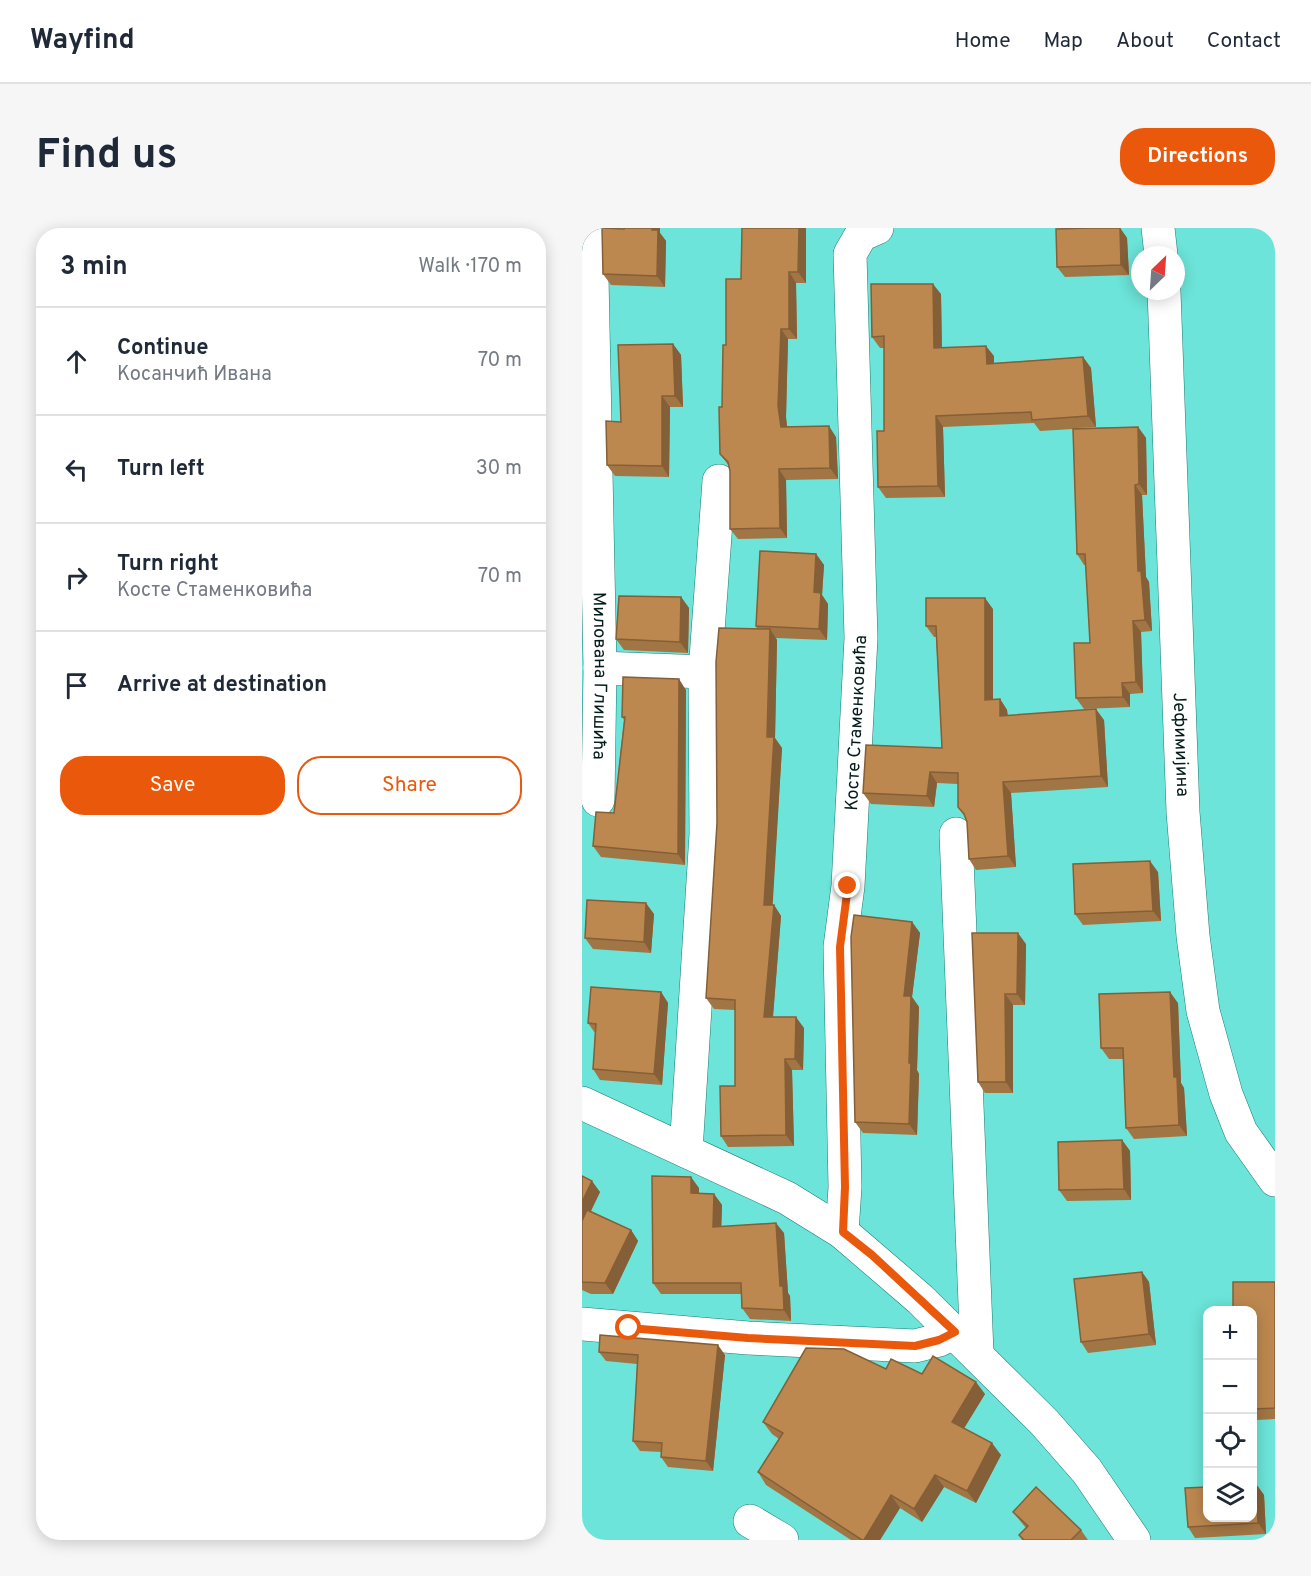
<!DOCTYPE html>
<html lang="en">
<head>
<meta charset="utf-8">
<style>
	body { margin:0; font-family:Overpass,sans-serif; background:#f6f6f7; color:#1f2937 }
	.controls { position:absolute; right:18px; bottom:18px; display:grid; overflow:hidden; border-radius:12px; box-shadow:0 3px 15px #0003 }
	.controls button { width:54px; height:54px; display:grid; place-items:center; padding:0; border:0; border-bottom:2px solid #e0e1e3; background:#fff; color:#1f2937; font:30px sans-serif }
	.compass { position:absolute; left:549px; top:18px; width:54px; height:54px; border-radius:50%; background:#fff; box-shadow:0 3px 15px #0003; rotate:25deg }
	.stop { position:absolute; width:18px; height:18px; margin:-14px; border:4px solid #ea580c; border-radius:50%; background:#fff }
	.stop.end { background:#ea580c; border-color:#fff; box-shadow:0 2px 6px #0008 }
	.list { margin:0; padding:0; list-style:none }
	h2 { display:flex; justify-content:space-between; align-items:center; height:78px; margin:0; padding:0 24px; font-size:26px }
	h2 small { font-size:20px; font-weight:400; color:#747a83 }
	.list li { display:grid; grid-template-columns:39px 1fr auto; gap:18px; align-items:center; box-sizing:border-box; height:108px; padding:0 24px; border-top:2px solid #e0e1e3 }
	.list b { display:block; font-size:22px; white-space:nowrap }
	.list p { margin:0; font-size:20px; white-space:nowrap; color:#747a83 }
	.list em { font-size:20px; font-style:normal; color:#747a83 }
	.actions { display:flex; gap:12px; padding:18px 24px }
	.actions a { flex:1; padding:14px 0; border:2px solid #ea580c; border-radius:24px; text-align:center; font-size:21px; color:#ea580c }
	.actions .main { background:#ea580c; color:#fff }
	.icon { flex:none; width:33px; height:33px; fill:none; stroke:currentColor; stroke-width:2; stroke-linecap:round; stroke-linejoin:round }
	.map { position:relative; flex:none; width:693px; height:1312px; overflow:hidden; border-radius:24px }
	header { display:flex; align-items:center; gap:36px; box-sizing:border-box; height:84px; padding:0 30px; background:#fff; border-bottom:2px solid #e0e1e3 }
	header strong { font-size:28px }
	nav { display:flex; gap:33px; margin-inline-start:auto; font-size:21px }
	.intro { display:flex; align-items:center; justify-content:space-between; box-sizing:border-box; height:144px; padding:0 36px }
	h1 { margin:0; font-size:42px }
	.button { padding:15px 27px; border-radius:24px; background:#ea580c; color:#fff; font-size:21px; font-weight:700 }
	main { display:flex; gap:36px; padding:0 36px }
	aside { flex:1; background:#fff; border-radius:24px; box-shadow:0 3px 15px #0003 }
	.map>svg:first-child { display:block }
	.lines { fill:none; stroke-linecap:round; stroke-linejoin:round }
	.minor-casing { stroke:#177d75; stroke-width:34 }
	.minor { stroke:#fff; stroke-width:33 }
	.wall { fill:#a27544 }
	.shaded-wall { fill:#845f37 }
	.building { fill:#bc884f; stroke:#845f37; stroke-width:1.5 }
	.route { stroke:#ea580c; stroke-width:8 }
	.labels { text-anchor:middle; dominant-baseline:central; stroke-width:5; stroke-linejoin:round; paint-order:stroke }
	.street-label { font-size:18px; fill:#031c1a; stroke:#6ce4d9 }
</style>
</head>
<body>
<header>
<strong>Wayfind</strong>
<nav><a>Home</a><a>Map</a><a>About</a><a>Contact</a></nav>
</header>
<div class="intro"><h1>Find us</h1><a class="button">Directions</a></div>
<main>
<aside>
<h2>3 min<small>Walk · 170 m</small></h2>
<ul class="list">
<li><svg class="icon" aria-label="ahead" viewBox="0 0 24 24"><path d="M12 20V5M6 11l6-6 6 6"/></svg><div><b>Continue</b><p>Косанчић Ивана</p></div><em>70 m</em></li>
<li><svg class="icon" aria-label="left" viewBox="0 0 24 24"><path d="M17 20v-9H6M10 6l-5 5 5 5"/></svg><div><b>Turn left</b></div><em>30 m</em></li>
<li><svg class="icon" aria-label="right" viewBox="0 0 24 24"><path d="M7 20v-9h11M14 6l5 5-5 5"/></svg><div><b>Turn right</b><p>Косте Стаменковића</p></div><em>70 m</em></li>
<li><svg class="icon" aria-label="arrive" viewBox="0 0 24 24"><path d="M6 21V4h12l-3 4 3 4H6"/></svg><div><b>Arrive at destination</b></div></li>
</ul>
<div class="actions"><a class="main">Save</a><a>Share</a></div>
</aside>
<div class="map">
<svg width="693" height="1312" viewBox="0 0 693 1312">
	<rect width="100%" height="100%" fill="#6ce4d9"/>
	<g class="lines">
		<defs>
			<g id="minor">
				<path id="s1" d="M9 0 18 440 16 572"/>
				<path d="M576 0 579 27"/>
				<path id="s2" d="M582 63 601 584 611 708 621 783 644 866 659 904 693 952"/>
				<path d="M18 440 123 444"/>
				<path d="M374 606 395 1125"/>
				<path d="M0 875 205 970 260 1004 338 1071 462 1194 505 1243 552 1312"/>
				<path d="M104 923 124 606 123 444 137 253"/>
				<path id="s3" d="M260 1004 263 959 258 719 266 658 279 410 268 26 279 7 295 0"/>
				<path d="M0 1096 166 1110 333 1118 357 1112 373 1104"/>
				<path d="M168 1293 200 1312"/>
			</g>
		</defs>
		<use href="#minor" class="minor-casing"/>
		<use href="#minor" class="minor"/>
	</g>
	<g class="wall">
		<path d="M78 0V5L84 13 83 59 29 57 21 46 42 1Z"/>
		<path d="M224 0V55H214L215 111H206L204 189 205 198 254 209 256 251 204 252 205 310 156 311 148 301V243L147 238 138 226 140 179 144 117 159 51Z"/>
		<path d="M506 0H538L545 10 547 47 483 49 475 39Z"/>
		<path d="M359 66 360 120 412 128V135L501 129 509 140 514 199 495 200 556 199 564 210 565 267H560L564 349 567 354 570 403 559 404 561 465 548 466V479L502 481 494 470 508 415 504 337H502L495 326 491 201 458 203 452 195 361 199 363 269 304 270 296 259 302 203V120H298L290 109Z"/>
		<path d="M91 116 99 127 101 179H88L87 249 33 248 25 237 39 194Z"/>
		<path d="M234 326 242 337 240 367 246 376 245 412 194 410 195 412 193 510 200 520 190 677H192L199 688 191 789 222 800 221 842H210L212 918 146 919 139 908 153 858V782L132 781 124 770 135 595 175 401 174 398Z"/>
		<path d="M99 369 107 380 106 425 42 422 34 411Z"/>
		<path d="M411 381V471H418L425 482 426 487 522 492 526 559 429 565 434 639 394 642 387 631 385 594 384 590 376 579V556L355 555 352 579 289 576 281 565 360 520 354 409H352L344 398Z"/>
		<path d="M104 462 103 637 19 629 11 618 32 585 42 492 40 489Z"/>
		<path d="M576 644 579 693 501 697 493 686Z"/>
		<path d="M72 686 69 725 11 721 3 710Z"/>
		<path d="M330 694 338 705 330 769 337 779 335 842 337 846 335 907 281 905 273 894Z"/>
		<path d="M390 705 444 716 443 777H431V865H403L396 854Z"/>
		<path d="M79 764 86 775 80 857 18 852 11 841 13 805 6 795Z"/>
		<path d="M596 775 599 855 602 860 605 908 552 911 544 900 541 831H527L519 820Z"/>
		<path d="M540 912 548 923 549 972 485 973 477 962Z"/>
		<path d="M0 948 18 964 9 983 49 1002 56 1013 31 1066H9L0 1062Z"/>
		<path d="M117 960V966H132L140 977 139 999 202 1005 206 1065 208 1068 209 1093 168 1091 160 1080 159 1066H79L71 1055Z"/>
		<path d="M560 1044 567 1054 574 1117 506 1125 499 1114Z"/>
		<path d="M693 1054V1191L674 1192 670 1187V1083Z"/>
		<path d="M17 1124 143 1127 131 1243 86 1239 79 1229 80 1224 58 1223 51 1213 55 1136 24 1133Z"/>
		<path d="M304 1141 340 1146 403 1166 382 1200 419 1227 394 1275 362 1259 340 1294 318 1280 298 1312H269L184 1257 176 1244 197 1211 190 1206 181 1194Z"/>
		<path d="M674 1256 682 1267 684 1306 613 1310 606 1299Z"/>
		<path d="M431 1284 499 1302 506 1312H440L437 1307 444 1300 439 1294Z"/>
	</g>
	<g class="shaded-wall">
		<path d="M70 0H78V5L84 13 83 59 75 48Z"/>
		<path d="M217 0H224V55L216 44Z"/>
		<path d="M538 0 545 10 547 47 539 37Z"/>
		<path d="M207 44 214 55 215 111 207 101Z"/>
		<path d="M351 56 359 66 360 131 352 120Z"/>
		<path d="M199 101 206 111 204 189 206 209 199 199 196 178Z"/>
		<path d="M91 116 99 127 101 179 93 168Z"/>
		<path d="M404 118 412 128V147L405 136Z"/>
		<path d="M501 129 509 140 514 199 506 188Z"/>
		<path d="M80 168 88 179 87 249 80 238Z"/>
		<path d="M354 188 361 199 363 269 356 258Z"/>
		<path d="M247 198 254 209 256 251 248 240Z"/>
		<path d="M556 199 564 210 565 267 557 256Z"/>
		<path d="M197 241 204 252 205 310 198 300Z"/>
		<path d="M553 257 560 267 564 349 567 354 570 403 563 392 556 343Z"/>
		<path d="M234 326 242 337 240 367 246 376 245 412 237 401 232 364Z"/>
		<path d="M99 369 107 380 106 425 98 414Z"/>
		<path d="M403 370 411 381V483L403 472Z"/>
		<path d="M551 393 559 404 561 465 554 454Z"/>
		<path d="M188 401 195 412 193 510 200 520 190 688 182 677Z"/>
		<path d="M97 451 104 462 103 637 96 626Z"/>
		<path d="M540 455 548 466V479L541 469Z"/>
		<path d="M418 471 425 482 426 499 418 488Z"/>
		<path d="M514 481 522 492 526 559 519 548Z"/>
		<path d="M348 544 355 555 352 579 345 568Z"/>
		<path d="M421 554 429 565 434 639 426 628Z"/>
		<path d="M568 633 576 644 579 693 571 683Z"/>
		<path d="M64 675 72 686 69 725 62 714Z"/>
		<path d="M192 677 199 688 190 800 182 789Z"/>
		<path d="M330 694 338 705 330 769 337 779 335 842 337 846 335 907 327 896 322 768Z"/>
		<path d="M436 705 444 716 443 777 435 766Z"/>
		<path d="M79 764 86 775 80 857 72 846Z"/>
		<path d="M588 764 596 775 599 855 602 860 605 908 597 897 592 849Z"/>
		<path d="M423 766 431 777V865L424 854Z"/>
		<path d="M214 789 222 800 221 842 213 831Z"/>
		<path d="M203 831 210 842 212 918 204 907Z"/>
		<path d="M540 912 548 923 549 972 542 961Z"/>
		<path d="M109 949 117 960V976L109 965Z"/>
		<path d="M10 953 18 964 0 1001V974Z"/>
		<path d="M132 966 140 977 139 1010 131 999Z"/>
		<path d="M194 995 202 1005 206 1065 208 1068 209 1093 202 1082 198 1058Z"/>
		<path d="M49 1002 56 1013 31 1066 23 1055Z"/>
		<path d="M560 1044 567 1054 574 1117 567 1106Z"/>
		<path d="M136 1117 143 1127 131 1243 124 1233Z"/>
		<path d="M394 1154 403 1166 378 1207 370 1194Z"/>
		<path d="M410 1215 419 1227 394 1275 385 1263Z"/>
		<path d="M353 1247 362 1259 340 1294 332 1281Z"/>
		<path d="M674 1256 682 1267 684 1306 676 1295Z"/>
		<path d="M309 1267 318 1280 298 1312H282Z"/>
	</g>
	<g class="building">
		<path d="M20 0 42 1V0H70V2H76L75 48 21 46Z"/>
		<path d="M160 0H217L216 44H207V101H199L196 178 199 199 247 198 248 240 197 241 198 300 148 301V243L146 234 138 226 137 179H140L141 117H144V51H159Z"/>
		<path d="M506 0H538L539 37 475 39 474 1Z"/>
		<path d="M289 56H351L352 120 404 118 405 136 501 129 506 188 450 192 449 184 354 188 356 258 296 259 295 203H302V108L290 109Z"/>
		<path d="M91 116 93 168H80V238L25 237 24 193 39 194 36 117Z"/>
		<path d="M556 199 557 256 553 257 556 343H559L563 392 551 393 554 454 540 455 541 469 494 470 492 415H508L503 326H495L491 201Z"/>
		<path d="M178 323 234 326 232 364 239 365 237 401 174 398Z"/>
		<path d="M37 368 99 369 98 414 34 411Z"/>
		<path d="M344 370H403V472L418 471V488L514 481 519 548 421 554 426 628 387 631 385 594 382 586 376 579V545L348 544 345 568 281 565 284 517 360 520 354 398H344Z"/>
		<path d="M137 400 188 401 185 509H192L182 677H192L182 789H214L213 831H203L204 907 139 908 138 858H153V772L124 770 135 595 134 434Z"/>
		<path d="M41 449 97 451 96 626 11 618 14 584 32 585 43 489H40Z"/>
		<path d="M568 633 571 683 493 686 491 636Z"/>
		<path d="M5 672 64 675 62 714 3 710Z"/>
		<path d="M272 687 330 694 322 768H329L327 835H329L327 896 273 894 269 709Z"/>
		<path d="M390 705H436L435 766H423L424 854H396Z"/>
		<path d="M9 759 79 764 72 846 11 841 14 796 6 795Z"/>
		<path d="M588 764 592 849H595L597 897 544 900 541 820H519L517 766Z"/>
		<path d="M540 912 542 961 477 962 476 914Z"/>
		<path d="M0 948 10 953 0 974Z"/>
		<path d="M70 948 109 949V965L132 966 131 999 194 995 198 1058H201L202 1082 160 1080 159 1055H71Z"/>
		<path d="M5 982 49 1002 23 1055 0 1054V993Z"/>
		<path d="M560 1044 567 1106 499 1114 492 1051Z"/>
		<path d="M651 1054H693V1180L670 1181V1083H651Z"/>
		<path d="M18 1107 136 1117 124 1233 79 1229 80 1215 51 1213 56 1127 17 1124Z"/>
		<path d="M224 1120 262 1121 304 1141 309 1131 340 1146 351 1128 394 1154 370 1194 410 1215 385 1263 353 1247 332 1281 309 1267 282 1312H280L176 1244 201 1205 181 1194Z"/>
		<path d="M674 1256 676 1295 606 1299 603 1260 626 1259V1290H670V1257Z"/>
		<path d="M454 1259 499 1302 489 1312H442L437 1307 446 1298 431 1284Z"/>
	</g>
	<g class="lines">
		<path class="route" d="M47 1100 166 1110 333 1118 357 1112 373 1104 290 1027 261 1004 263 959 258 719 266 658"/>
	</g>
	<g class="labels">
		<g class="street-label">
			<text stroke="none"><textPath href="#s1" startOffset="448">Милована Глишића</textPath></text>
			<text stroke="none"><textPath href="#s3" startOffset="510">Косте Стаменковића</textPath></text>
			<text stroke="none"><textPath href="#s2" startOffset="454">Јефимијина</textPath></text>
		</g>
	</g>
</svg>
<div class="controls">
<button>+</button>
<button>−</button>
<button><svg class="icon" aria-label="locate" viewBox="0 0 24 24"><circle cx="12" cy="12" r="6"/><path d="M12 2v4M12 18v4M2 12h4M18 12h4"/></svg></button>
<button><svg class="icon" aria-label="layers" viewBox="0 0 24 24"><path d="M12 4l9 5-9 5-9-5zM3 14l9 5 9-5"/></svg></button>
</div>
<svg class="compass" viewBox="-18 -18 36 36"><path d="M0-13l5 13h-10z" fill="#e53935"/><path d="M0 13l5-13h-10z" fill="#747a83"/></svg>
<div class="stop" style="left:47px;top:1100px"></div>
<div class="stop end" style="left:266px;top:658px"></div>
</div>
</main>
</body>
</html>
